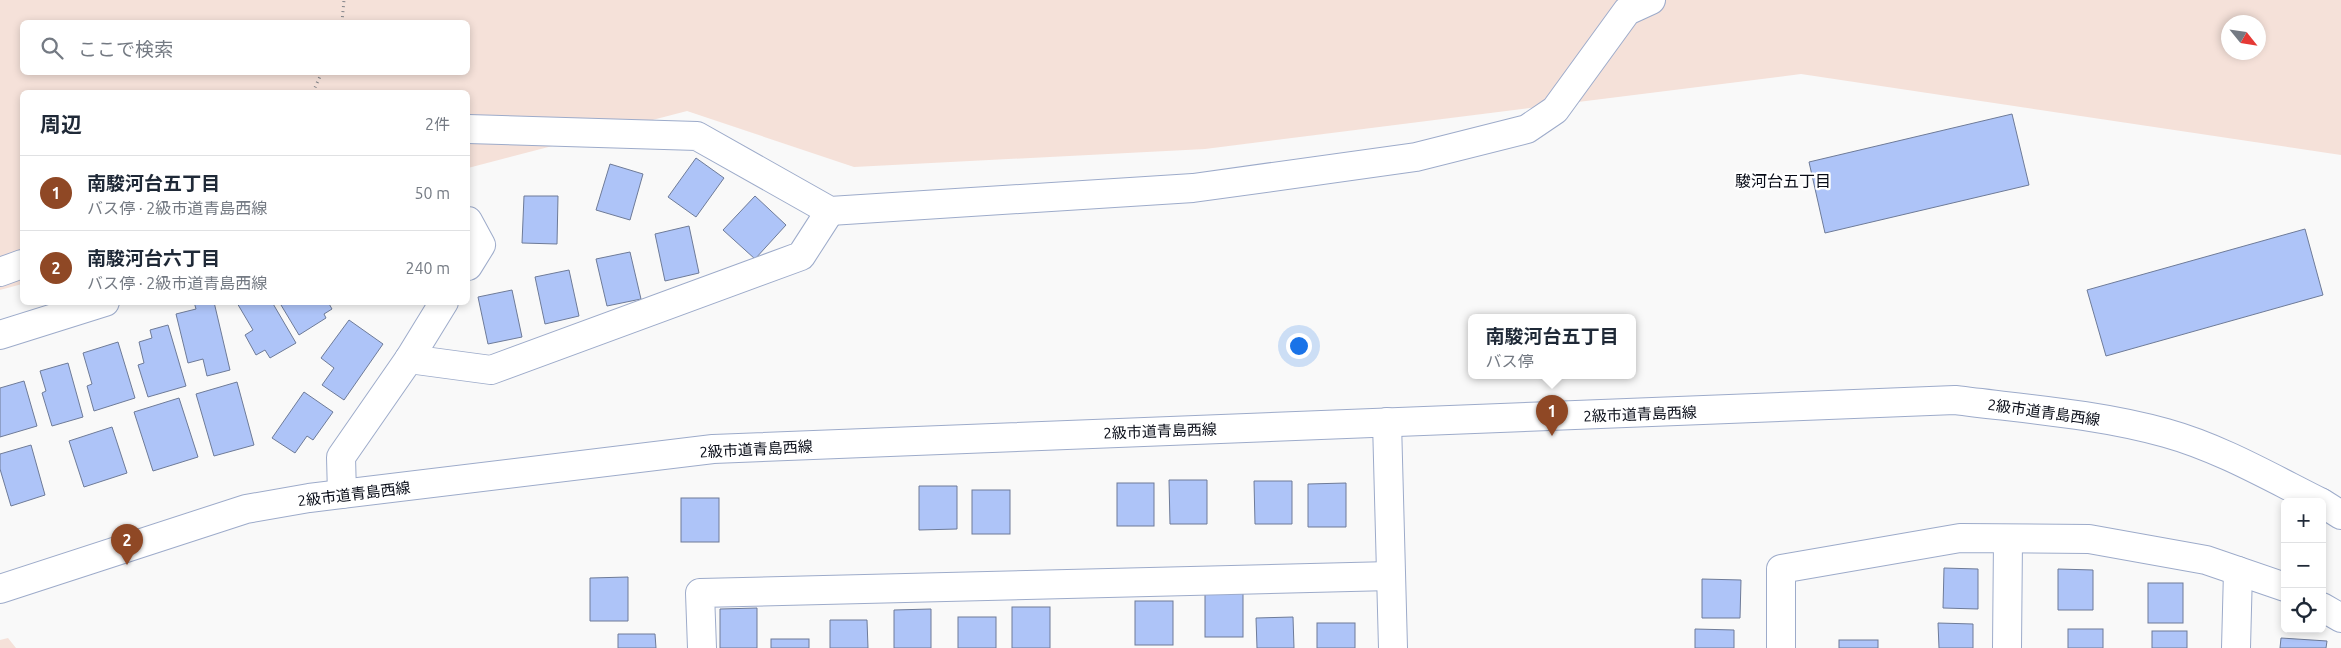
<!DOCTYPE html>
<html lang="ja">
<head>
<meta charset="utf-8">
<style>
	body { margin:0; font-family:Ubuntu,"Noto Sans JP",sans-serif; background:#f2f2f3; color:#1f2937 }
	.controls { position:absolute; right:15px; bottom:15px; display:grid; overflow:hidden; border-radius:8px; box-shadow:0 2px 8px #0003 }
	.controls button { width:45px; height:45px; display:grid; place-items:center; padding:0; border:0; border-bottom:1px solid #e0e1e3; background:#fff; color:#1f2937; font:25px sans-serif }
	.compass { position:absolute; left:2221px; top:15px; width:45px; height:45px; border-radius:50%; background:#fff; box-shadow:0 2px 8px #0003; rotate:120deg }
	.you { position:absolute; left:1298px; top:345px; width:18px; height:18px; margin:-12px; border:4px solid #fff; border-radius:50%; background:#1a73e8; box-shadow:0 0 0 8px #1a73e833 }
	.badge { display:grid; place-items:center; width:32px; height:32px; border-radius:50%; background:#8f4825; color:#fff; font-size:16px; font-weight:700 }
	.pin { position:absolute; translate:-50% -41px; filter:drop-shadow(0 1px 2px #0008) }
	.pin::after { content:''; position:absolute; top:26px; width:18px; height:15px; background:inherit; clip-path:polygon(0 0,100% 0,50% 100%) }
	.popup { position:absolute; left:1468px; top:314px; width:168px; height:65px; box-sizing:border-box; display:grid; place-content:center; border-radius:8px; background:#fff; filter:drop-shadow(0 1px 4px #0005); font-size:16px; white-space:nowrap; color:#747a83 }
	.popup b { font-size:19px; color:#1f2937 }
	.popup::after { content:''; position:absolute; left:50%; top:100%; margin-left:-10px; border:10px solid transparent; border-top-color:#fff }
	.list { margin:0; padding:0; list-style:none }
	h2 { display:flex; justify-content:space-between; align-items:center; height:65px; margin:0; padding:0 20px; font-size:21px }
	h2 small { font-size:16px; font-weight:400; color:#747a83 }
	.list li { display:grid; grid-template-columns:32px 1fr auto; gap:15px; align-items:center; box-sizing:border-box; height:75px; padding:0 20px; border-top:1px solid #e0e1e3 }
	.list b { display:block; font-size:19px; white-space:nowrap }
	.list p { margin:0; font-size:16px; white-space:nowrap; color:#747a83 }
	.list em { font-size:16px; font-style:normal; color:#747a83 }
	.icon { flex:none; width:28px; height:28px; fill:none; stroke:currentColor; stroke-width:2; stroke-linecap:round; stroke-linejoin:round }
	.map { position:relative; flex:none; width:2341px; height:648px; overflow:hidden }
	.search { position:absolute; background:#fff; box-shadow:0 2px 8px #0003; left:20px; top:20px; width:450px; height:55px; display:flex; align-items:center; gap:12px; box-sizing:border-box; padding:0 18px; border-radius:8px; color:#747a83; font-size:19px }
	.panel { position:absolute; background:#fff; box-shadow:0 2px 8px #0003; left:20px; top:90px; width:450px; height:215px; border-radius:8px }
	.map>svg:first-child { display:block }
	.green { fill:#f5e1d9; fill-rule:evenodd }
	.building { fill:#aec4f8; stroke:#6e7b98 }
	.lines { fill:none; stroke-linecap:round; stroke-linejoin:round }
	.minor-casing { stroke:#9dabca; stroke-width:30 }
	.path { stroke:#818388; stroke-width:3; stroke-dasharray:1 4; stroke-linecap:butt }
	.minor { stroke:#fff; stroke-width:28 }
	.labels { text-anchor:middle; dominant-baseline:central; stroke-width:4.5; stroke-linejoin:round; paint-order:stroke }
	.street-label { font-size:15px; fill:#080c17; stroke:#fff }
	.neighbourhood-label { font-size:16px; fill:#080c17; stroke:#fff }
</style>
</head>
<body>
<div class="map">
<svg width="2341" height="648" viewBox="0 0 2341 648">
	<rect width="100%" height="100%" fill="#f9f9f9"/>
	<g class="green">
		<path d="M0 0H2341V155L1801 74 1205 149 854 167 687 111 468 168V92H22V284L0 290ZM22 22H468V72H22ZM2228 22H2258V52H2228Z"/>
		<path d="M8 638 16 648H17H0V640Z"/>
	</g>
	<g class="building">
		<path d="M2012 114 2029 185 1825 233 1809 162Z"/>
		<path d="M696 158 724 178 696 217 668 197Z"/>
		<path d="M610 164 643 174 630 220 596 210Z"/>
		<path d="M524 196H558L557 244 522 243Z"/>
		<path d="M755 196 786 225 755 259 723 230Z"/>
		<path d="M689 226 699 273 665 281 655 234Z"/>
		<path d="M2305 229 2323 295 2106 356 2087 290Z"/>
		<path d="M630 252 641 299 607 306 596 259Z"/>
		<path d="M569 270 579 316 545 324 535 277Z"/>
		<path d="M512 290 522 337 488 344 478 297Z"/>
		<path d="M194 302H214L230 370 207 376 203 359 188 363 176 314 196 309Z"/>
		<path d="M272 302 296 343 270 358 265 350 256 355 245 335 253 330 237 303Z"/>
		<path d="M285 302H328L332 309 324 314 326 318 299 335 281 305Z"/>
		<path d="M349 320 383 344 344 400 322 385 334 368 321 358Z"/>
		<path d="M168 325 186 386 148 397 138 365 144 363 139 342 152 338 150 330Z"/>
		<path d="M118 342 135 398 94 411 87 386 92 384 83 353Z"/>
		<path d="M68 363 83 417 52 426 42 393 46 391 40 371Z"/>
		<path d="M24 381 37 426 0 437V388Z"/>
		<path d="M237 382 254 445 214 456 196 394Z"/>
		<path d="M304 392 333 412 313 440 307 436 295 453 272 438Z"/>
		<path d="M179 398 198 457 153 471 134 412Z"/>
		<path d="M112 427 127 473 84 487 69 441Z"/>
		<path d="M31 445 45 495 11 506 0 469V454Z"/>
		<path d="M1169 480H1207V524H1170Z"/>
		<path d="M1254 481H1292V524H1255Z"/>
		<rect x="1117" y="483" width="37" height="43"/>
		<path d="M1346 483V527H1308V484Z"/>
		<path d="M919 486H957V529L919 530Z"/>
		<rect x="972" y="490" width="38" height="44"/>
		<rect x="681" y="498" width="38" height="44"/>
		<path d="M1944 568 1978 569V609L1943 608Z"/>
		<path d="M2058 569 2093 570V610H2058Z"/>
		<path d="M628 577V621H590V578Z"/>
		<path d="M1702 579 1741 580 1740 618H1702Z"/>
		<rect x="2148" y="583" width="35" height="40"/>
		<rect x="1205" y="593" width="38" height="44"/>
		<rect x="1135" y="601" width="38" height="44"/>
		<rect x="1012" y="607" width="38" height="41"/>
		<path d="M757 608V648H720V609Z"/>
		<path d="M931 609V648H894V610Z"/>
		<rect x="958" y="617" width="38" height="31"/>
		<path d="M1293 617 1294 648H1257L1256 618Z"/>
		<path d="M830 620H867L868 648H830Z"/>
		<rect x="1317" y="623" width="38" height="25"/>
		<path d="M1938 623 1973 624V648H1939Z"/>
		<path d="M1695 629 1734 630V648H1695Z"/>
		<rect x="2068" y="629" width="35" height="19"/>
		<rect x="2152" y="631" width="35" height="17"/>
		<path d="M618 634H655L656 648H618Z"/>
		<path d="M2281 638 2327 641 2326 648H2280Z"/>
		<rect x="771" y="639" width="38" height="9"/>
		<rect x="1839" y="640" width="39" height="8"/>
	</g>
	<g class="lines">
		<defs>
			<g id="minor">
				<path d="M468 129 697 136 830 211 1193 188 1416 157 1527 129 1555 110 1627 11 1651 0"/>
				<path d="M468 221 481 245 468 266"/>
				<path d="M0 272 22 264"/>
				<path d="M0 335 105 302"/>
				<path d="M409 359 491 370 801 256 830 211"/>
				<path d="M1387 422 1393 648"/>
				<path d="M342 494 341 457 409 359 444 302"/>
				<path d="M2322 503 2341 515"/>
				<path d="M0 589 246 509 309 498 713 449 1955 400C2026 409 2098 414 2166 433 2220 448 2270 477 2320 502"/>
				<path d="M2322 607 2341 618"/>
				<path d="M702 648 700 593 1391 576"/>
				<path d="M1781 648V569L1960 538 2089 539 2206 560 2285 587"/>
				<path d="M2007 648 2008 539"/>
				<path d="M2236 648 2238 571"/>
			</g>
		</defs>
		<use href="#minor" class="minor-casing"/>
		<g class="path">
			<path d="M342 22 344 0"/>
			<path d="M313 92 322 72"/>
		</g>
		<use href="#minor" class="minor"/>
	</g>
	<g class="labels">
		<g class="street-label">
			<text transform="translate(2044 412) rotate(8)">2級市道青島西線</text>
			<text transform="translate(1640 414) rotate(-2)">2級市道青島西線</text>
			<text transform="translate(1160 431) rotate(-2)">2級市道青島西線</text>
			<text transform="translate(756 449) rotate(-3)">2級市道青島西線</text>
			<text transform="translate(354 494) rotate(-7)">2級市道青島西線</text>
		</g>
		<g class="neighbourhood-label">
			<text x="1783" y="181">駿河台五丁目</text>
		</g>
	</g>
</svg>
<div class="controls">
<button>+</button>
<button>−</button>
<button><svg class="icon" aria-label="locate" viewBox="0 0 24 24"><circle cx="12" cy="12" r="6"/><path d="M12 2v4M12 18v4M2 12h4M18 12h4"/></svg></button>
</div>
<svg class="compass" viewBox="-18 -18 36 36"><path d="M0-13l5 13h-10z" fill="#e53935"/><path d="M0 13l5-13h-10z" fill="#747a83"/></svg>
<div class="you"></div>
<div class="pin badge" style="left:1552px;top:436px">1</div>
<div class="popup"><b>南駿河台五丁目</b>バス停</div>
<div class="pin badge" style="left:127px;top:565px">2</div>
<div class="search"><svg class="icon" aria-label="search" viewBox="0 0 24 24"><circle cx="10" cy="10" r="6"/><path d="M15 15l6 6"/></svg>ここで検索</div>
<section class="panel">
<h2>周辺<small>2件</small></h2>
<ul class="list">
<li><span class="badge">1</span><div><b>南駿河台五丁目</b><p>バス停 · 2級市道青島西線</p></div><em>50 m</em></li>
<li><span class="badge">2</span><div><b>南駿河台六丁目</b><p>バス停 · 2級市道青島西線</p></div><em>240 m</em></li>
</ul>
</section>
</div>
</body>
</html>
